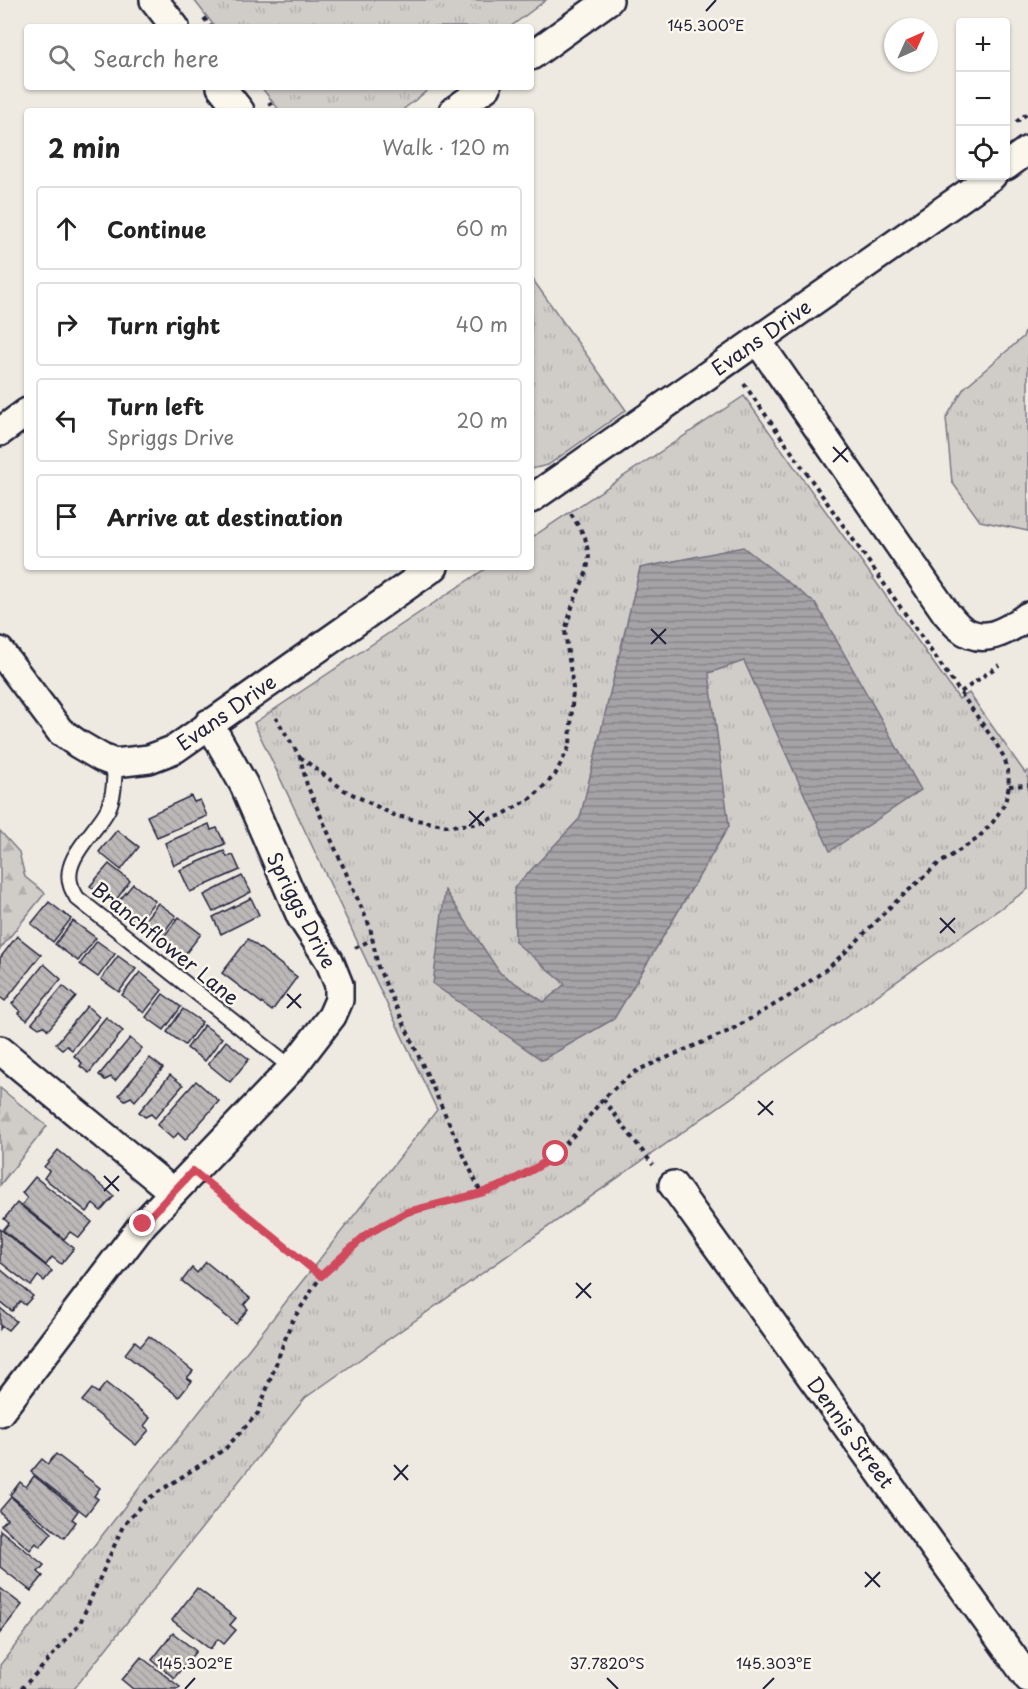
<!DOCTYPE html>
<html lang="en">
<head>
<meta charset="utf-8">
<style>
	body { margin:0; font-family:"Playpen Sans",sans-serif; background:#f2f2f2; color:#222 }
	.controls { position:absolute; right:18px; top:18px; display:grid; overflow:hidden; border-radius:6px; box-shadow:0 2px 4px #0004 }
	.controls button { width:54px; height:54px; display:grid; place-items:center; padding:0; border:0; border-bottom:2px solid #e0e0e0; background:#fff; color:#222; font:30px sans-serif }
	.compass { position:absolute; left:884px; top:18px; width:54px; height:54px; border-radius:50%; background:#fff; box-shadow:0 2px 4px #0004; rotate:45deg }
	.stop { position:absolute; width:18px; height:18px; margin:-14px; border:4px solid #d1495b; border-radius:50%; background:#fff }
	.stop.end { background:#d1495b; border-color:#fff; box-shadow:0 2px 6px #0008 }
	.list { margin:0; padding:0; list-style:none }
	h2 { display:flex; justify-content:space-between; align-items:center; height:78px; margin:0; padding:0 24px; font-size:26px }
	h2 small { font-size:20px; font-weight:400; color:#767676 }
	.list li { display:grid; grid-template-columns:39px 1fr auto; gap:18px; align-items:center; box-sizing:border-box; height:84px; margin:0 12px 12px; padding:0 12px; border:2px solid #e0e0e0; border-radius:6px }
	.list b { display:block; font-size:22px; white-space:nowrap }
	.list p { margin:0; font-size:20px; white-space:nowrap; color:#767676 }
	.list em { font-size:20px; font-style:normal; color:#767676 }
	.icon { flex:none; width:33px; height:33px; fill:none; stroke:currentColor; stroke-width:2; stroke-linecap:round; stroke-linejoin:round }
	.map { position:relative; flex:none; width:1028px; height:1689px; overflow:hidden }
	.search { position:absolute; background:#fff; box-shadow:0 2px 4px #0004; left:24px; top:24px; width:510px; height:66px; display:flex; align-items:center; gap:15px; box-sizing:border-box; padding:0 21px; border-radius:6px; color:#767676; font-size:22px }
	.panel { position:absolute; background:#fff; box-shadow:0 2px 4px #0004; left:24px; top:108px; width:510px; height:462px; border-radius:6px }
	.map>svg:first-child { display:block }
	.grass { fill:url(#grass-tufts); stroke:#797882; stroke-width:1.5 }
	.forest { fill:url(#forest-firs); stroke:#797882; stroke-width:1.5 }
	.water { fill:url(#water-rules); stroke:#716f7c; stroke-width:1.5 }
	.building { fill:url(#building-back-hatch); stroke:#22223b; stroke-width:1.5 }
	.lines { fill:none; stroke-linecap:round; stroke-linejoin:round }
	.lane-casing { stroke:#22223b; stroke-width:18 }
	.street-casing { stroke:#22223b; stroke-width:32 }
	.path { stroke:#22223b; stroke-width:4; stroke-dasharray:4.5 4.5; stroke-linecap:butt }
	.lane { stroke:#fbf7ec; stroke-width:14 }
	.street { stroke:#fbf7ec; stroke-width:27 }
	.route { stroke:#d1495b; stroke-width:8 }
	.ticks { fill:none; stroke:#22223b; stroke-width:2 }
	.labels { text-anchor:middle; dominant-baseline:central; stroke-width:5; stroke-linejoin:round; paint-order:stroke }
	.street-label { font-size:20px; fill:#22223b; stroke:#fbf7ec }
	.ticks-label { font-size:15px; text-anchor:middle; fill:#22223b; stroke:#fbf7ec; stroke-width:5; stroke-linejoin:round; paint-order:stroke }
</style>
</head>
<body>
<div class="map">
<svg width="1028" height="1689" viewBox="0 0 1028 1689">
	<defs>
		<pattern id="grass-tufts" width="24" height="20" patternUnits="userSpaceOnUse" patternTransform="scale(1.5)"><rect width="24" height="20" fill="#d0cdc9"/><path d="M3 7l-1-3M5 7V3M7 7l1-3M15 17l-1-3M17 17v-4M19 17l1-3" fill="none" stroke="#b2b0ae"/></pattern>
		<pattern id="forest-firs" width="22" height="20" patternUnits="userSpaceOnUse" patternTransform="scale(1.5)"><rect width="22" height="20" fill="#d0cdc9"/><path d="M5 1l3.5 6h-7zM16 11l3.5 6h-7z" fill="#b2b0ae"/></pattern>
		<pattern id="water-rules" width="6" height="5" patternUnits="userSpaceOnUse" patternTransform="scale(1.5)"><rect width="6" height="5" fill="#a6a3a7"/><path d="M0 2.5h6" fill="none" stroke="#878489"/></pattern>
		<pattern id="building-back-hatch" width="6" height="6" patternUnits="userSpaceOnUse" patternTransform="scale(1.5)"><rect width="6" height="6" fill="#bcb8b8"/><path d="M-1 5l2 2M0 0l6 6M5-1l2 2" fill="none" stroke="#a19e9f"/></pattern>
	</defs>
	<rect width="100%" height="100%" fill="#eeeae2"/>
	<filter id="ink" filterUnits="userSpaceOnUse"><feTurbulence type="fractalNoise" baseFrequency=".0167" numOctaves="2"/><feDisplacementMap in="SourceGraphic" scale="12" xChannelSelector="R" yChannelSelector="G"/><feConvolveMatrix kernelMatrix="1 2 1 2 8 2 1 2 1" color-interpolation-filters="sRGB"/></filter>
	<g filter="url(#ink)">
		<g class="grass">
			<path d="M194 0H546L510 27H215Z"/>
			<path d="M261 87H432L401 111H280Z"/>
			<path d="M531 277 626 410 548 465 531 469Z"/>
			<path d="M1028 325V531L980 521 952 482 946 418 964 388 1023 337Z"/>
			<path d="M744 396 959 699 969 693 1025 773 1028 771V889L305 1398 74 1689H0V1665L437 1110 254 723 488 567H531V538Z"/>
		</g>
		<g class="forest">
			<path d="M0 831 19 852 25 877 45 893 0 949Z"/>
			<path d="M0 1088 47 1126 0 1185Z"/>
		</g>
		<path class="water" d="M743 547 816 604 921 790 830 851 744 661 709 673 729 826 614 1019 542 1060 433 984 445 890 500 973 544 1002 565 984 515 942 514 888 580 818 640 568Z"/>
		<g class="building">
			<path d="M191 796 194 802 200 800 207 816 157 837 147 816Z"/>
			<path d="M209 824 211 830 217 828 225 844 174 865 165 843Z"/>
			<path d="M117 830 139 847 121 870 99 852Z"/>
			<path d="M224 851 227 857 233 855 240 870 190 892 180 870Z"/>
			<path d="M109 864 130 881 113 904 90 886Z"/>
			<path d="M242 876 251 892 213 912 204 895Z"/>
			<path d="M133 884 155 901 137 924 115 906Z"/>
			<path d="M251 898 259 915 221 934 213 917Z"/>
			<path d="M49 902 71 919 53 942 31 924Z"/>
			<path d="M158 903 176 916 159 939 141 925Z"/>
			<path d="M179 917 201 934 183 957 161 940Z"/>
			<path d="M73 921 96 938 78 961 55 944Z"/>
			<path d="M17 936 41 955 5 1001 0 997V958Z"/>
			<path d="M248 939 297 977 272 1011 222 973Z"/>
			<path d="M97 941 115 954 98 977 80 964Z"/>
			<path d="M118 956 136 969 119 992 101 979Z"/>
			<path d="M44 964 61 979 27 1020 18 1013 20 1011 12 1004Z"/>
			<path d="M140 972 162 990 144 1013 122 995Z"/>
			<path d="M63 986 76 997 48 1030 44 1026 39 1028 32 1023Z"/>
			<path d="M163 994 181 1007 164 1030 146 1017Z"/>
			<path d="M87 1006 99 1017 72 1050 67 1046 62 1049 56 1044Z"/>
			<path d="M183 1009 202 1022 185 1045 167 1032Z"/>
			<path d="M106 1017 123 1031 89 1073 80 1066 82 1063 74 1056Z"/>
			<path d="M204 1025 222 1038 205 1061 187 1048Z"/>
			<path d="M130 1038 142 1048 115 1081 111 1077 105 1080 99 1075Z"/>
			<path d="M226 1041 249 1059 230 1082 208 1064Z"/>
			<path d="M150 1058 163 1068 135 1101 131 1097 125 1100 119 1095Z"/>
			<path d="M170 1075 183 1085 155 1118 151 1114 145 1117 139 1112Z"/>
			<path d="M196 1081 219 1101 185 1140 178 1133 173 1139 157 1125Z"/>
			<path d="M58 1150 114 1196 101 1211 93 1204 87 1212 44 1178 49 1171 44 1167Z"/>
			<path d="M35 1177 92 1222 79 1238 70 1232 64 1239 22 1205 27 1198 22 1193Z"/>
			<path d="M17 1203 74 1248 61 1264 52 1257 46 1265 3 1230 9 1223 4 1219Z"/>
			<path d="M0 1229 52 1271 44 1281 38 1276 31 1286 0 1262Z"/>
			<path d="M206 1262 250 1298 244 1305 248 1309 236 1324 182 1281 192 1268 197 1273Z"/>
			<path d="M0 1269 33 1296 25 1305 20 1301 12 1311 0 1302Z"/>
			<path d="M0 1308 16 1321 8 1330 2 1326 0 1329Z"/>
			<path d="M149 1336 193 1371 187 1378 192 1381 179 1397 125 1354 135 1341 141 1346Z"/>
			<path d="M106 1383 150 1418 144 1426 149 1430 136 1445 82 1401 92 1389 98 1393Z"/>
			<path d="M56 1454 100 1488 94 1496 98 1499 86 1515 31 1472 42 1459 48 1464Z"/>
			<path d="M34 1476 78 1511 72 1519 76 1522 64 1538 10 1495 20 1482 26 1487Z"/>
			<path d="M11 1497 52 1533 40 1547 36 1543 30 1550 1 1525 7 1519 0 1512V1510Z"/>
			<path d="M0 1530 44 1565 38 1572 43 1576 31 1591 0 1567Z"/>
			<path d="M0 1588 22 1605 0 1633Z"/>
			<path d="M197 1588 236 1618 230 1625 236 1630 224 1644 218 1639 210 1649 172 1620Z"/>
			<path d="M173 1633 196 1651 174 1678 152 1660Z"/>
			<path d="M141 1657 180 1687 178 1689H133L122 1680Z"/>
		</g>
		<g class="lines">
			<defs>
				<path id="lane" d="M115 763C114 778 115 794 108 809 97 831 61 859 71 886 72 890 75 894 77 898L292 1068"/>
				<g id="street">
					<path d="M154 0 175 27"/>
					<path d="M531 56 609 0"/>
					<path d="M221 87 240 111"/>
					<path d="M453 111 487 87"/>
					<path d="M1006 166 1028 150"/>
					<path d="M757 340 946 613C950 617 954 623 959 627 982 647 1007 631 1028 616"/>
					<path d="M0 432 27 412"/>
					<path d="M531 499 992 176"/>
					<path d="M0 651 60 731 78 744 102 758 115 763 149 759 175 749 434 567"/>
					<path d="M0 1050 173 1192"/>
					<path d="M673 1185 1028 1678"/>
					<path d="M0 1412 143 1224 292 1068 332 1016 339 1000V985L329 960 301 917 244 785 209 723"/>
				</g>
			</defs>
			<use href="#lane" class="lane-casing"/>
			<use href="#street" class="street-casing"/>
			<g class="path">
				<path d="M204 18 211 27"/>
				<path d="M269 102 275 111"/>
				<path d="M1016 122 1028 113"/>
				<path d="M961 692 999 665"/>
				<path d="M300 757 344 790 396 816 448 826 475 824 502 815 533 797 555 775 570 745 573 688 565 631 573 604 587 571 589 556 585 537 570 512"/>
				<path d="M1009 786 1028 785"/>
				<path d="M355 948 373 939"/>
				<path d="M603 1099 653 1165"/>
				<path d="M215 1189 321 1276"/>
				<path d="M481 1193 524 1176 556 1154 574 1135 603 1099 620 1083 638 1070 729 1031 791 995 828 968 853 945 891 906 937 865 977 839 993 822 1005 803 1009 786 1008 770 1004 757 995 742 744 384"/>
				<path d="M21 1689 46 1663 80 1623 123 1526 146 1500 225 1449 258 1413 291 1323 321 1276 367 1235 407 1213 481 1193 378 967 370 927 307 785 300 757 276 718"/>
			</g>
			<use href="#lane" class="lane"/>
			<use href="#street" class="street"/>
		</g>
	</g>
	<g class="lines" filter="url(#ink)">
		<path class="route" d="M143 1224 193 1171 321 1276 367 1234 407 1212 481 1193 506 1184 539 1166 556 1154"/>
	</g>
	<path class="ticks" d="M706 11 716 0M833 447 848 462M833 462 848 447M651 629 666 644M651 644 666 629M469 811 484 826M469 826 484 811M940 918 955 933M940 933 955 918M287 994 301 1008M287 1008 301 994M758 1101 773 1115M758 1115 773 1101M104 1176 119 1191M104 1191 119 1176M576 1283 591 1298M576 1298 591 1283M394 1465 408 1480M394 1480 408 1465M865 1572 880 1587M865 1587 880 1572M607 1678 618 1689M185 1689 195 1678M763 1689 774 1678"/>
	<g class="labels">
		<g class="street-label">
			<text transform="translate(761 337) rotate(-35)">Evans Drive</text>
			<text transform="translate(226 712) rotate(-35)">Evans Drive</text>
			<text transform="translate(302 910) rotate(63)">Spriggs Drive</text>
			<text transform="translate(166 943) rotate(39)">Branchflower Lane</text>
			<text transform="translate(851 1432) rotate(54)">Dennis Street</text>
		</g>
	</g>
	<g class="ticks-label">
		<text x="706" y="31">145.300°E</text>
		<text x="195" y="1669">145.302°E</text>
		<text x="607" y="1669">37.7820°S</text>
		<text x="774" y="1669">145.303°E</text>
	</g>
</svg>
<div class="controls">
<button>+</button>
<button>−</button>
<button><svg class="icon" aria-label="locate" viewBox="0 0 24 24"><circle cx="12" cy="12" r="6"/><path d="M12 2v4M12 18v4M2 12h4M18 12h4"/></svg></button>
</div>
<svg class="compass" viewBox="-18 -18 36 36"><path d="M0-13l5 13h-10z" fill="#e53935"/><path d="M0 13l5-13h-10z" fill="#767676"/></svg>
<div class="stop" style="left:556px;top:1154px"></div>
<div class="stop end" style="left:143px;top:1224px"></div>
<div class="search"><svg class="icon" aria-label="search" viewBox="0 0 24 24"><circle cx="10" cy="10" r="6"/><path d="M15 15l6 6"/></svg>Search here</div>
<section class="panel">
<h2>2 min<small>Walk · 120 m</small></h2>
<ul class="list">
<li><svg class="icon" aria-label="ahead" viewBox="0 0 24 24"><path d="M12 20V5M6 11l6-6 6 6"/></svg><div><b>Continue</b></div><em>60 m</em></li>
<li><svg class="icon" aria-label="right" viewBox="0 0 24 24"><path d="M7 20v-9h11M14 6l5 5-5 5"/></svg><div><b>Turn right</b></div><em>40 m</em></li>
<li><svg class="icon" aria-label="left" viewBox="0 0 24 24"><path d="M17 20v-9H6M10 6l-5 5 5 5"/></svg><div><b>Turn left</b><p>Spriggs Drive</p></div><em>20 m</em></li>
<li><svg class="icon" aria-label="arrive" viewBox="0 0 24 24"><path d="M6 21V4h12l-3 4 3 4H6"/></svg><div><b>Arrive at destination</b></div></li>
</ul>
</section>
</div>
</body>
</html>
